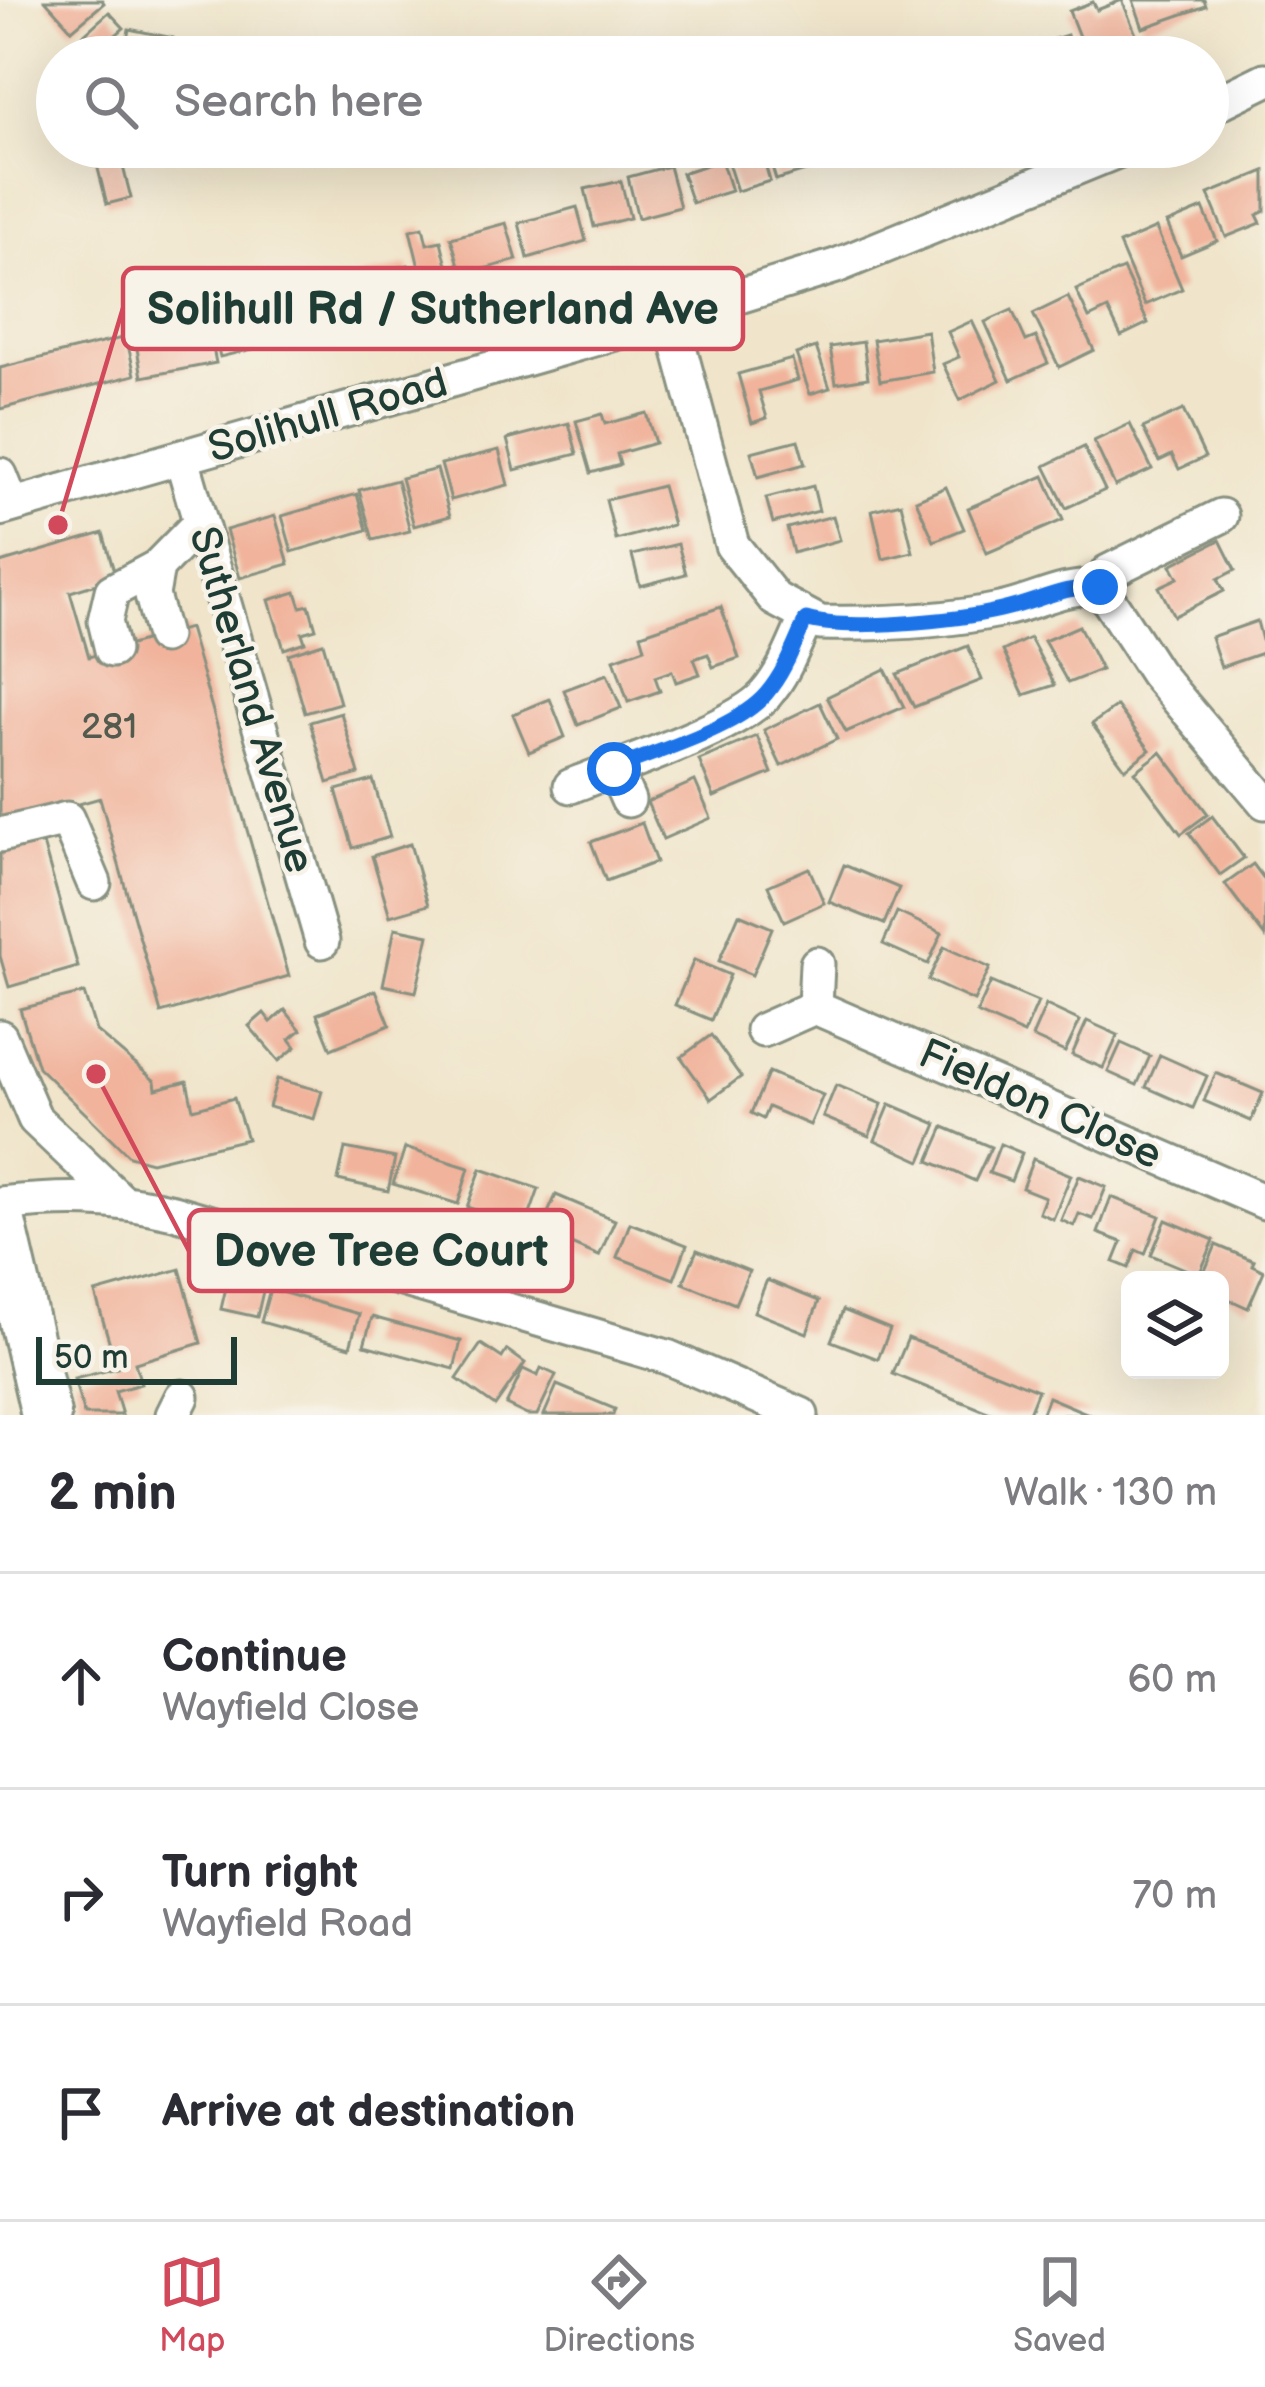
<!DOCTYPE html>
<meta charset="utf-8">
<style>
:root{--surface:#fff;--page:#f7f7f7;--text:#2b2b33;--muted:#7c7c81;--line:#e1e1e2;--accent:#d1495b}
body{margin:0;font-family:"Balsamiq Sans",sans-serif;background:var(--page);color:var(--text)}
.controls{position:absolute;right:36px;bottom:36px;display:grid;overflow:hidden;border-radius:18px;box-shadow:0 12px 48px #0002}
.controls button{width:108px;height:108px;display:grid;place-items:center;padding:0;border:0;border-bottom:3px solid var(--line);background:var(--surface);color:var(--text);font:60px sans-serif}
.scale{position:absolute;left:36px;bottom:30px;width:201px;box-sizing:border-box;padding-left:12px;border:6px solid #1f3d34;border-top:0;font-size:33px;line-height:42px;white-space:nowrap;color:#1f3d34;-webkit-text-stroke:9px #f7f3e8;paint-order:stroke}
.stop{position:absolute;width:36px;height:36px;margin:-27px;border:9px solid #1a73e8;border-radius:50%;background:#fff}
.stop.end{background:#1a73e8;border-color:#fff;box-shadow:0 3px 12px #0008}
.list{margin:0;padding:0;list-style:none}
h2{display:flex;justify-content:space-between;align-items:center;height:156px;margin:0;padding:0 48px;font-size:51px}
h2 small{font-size:39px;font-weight:400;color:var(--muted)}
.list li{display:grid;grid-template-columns:78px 1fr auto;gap:36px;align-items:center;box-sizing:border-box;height:216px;padding:0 48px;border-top:3px solid var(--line)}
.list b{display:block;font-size:45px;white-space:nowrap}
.list p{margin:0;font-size:39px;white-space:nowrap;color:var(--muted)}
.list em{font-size:39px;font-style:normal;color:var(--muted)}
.icon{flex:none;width:66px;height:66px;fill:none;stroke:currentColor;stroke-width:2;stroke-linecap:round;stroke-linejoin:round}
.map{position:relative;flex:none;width:1265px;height:1415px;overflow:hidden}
.search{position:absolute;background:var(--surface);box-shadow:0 12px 48px #0002;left:36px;right:36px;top:36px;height:132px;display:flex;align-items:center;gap:30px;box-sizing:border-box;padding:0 42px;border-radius:66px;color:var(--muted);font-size:45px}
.sheet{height:804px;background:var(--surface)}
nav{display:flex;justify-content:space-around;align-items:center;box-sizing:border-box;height:168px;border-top:3px solid var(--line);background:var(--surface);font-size:33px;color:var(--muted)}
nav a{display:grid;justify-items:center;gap:6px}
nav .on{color:var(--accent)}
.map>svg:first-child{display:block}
.building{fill:#f1b39b}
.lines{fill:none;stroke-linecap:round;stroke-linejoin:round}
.minor-casing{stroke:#889180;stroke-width:39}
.highway-casing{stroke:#889180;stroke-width:54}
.minor{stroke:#fff;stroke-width:33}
.highway{stroke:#fff;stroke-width:48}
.route{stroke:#1a73e8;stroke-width:15}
.labels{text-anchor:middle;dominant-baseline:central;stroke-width:9;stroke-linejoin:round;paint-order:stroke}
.number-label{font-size:36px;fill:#545a4e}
.street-label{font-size:42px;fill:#1f3d34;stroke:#f7f3e8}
.leader{fill:none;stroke:#d1495b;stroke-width:4.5}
.callout-dot{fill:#d1495b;stroke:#f7f3e8;stroke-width:4.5}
.callout{fill:#f7f3e8;stroke:#d1495b;stroke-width:4.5}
.callout-label{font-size:45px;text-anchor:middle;font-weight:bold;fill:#1f3d34}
</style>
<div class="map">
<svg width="1265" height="1415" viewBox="0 0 1265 1415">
<rect width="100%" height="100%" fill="#f7f3e8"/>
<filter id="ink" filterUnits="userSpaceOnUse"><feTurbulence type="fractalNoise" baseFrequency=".00833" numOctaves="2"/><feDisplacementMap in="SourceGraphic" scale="24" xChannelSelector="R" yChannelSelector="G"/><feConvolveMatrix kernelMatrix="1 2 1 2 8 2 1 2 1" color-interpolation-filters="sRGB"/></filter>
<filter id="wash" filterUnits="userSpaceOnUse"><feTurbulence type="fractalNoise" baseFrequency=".004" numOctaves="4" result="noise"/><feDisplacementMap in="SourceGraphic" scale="48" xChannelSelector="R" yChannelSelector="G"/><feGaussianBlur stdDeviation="2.7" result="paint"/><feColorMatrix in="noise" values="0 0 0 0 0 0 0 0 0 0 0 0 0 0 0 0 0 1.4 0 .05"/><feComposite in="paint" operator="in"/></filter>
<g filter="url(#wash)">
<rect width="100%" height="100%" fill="#f0e5cb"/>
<g id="blocks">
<g class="building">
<path d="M45,0h57l2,3 -32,27z"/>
<path d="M1122,0l17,42 -33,13 -2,-5 -17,7 -18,-46 24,-9 4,8z"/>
<path d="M1133,0h71l2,6 -63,22z"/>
<path d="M109,12l15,16 -30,26 -14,-16z"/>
<path d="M129,29l44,9 -4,19h-45z"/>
<path d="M1067,35l6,22h-62l-1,-4z"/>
<path d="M118,147l13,51 -24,6 -14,-55z"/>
<path d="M760,147l10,34 -33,10 -11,-34z"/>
<path d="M766,147h36l7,23 -33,10z"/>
<path d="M808,147h59v1l-53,17z"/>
<path d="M721,160l10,31 -39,12 -10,-30z"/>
<path d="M669,166l11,41 -42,11 -10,-41z"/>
<path d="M1265,171v40l-8,4 4,8 -35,14 -18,-43z"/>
<path d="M621,181l9,37 -36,9 -9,-38z"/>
<path d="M577,207l9,34 -58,17 -9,-35z"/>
<path d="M1203,208l14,33 -36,15 -14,-33z"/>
<path d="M506,223l11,37 -55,15 -11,-37z"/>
<path d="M423,227l4,17 14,-3 10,41 -27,6 -14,-58z"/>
<path d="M1156,228l26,61 -37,16 -26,-61z"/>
<path d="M408,265l8,32 -47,12 -8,-32z"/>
<path d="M1123,269l25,54 -27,13 -13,-27 -19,9 -13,-28z"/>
<path d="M1068,297l26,53 -35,17 -26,-53z"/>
<path d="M280,304l9,36 -69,17 -9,-36z"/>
<path d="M1012,310l14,31 10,-4 12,26 -37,17 -26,-58z"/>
<path d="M972,321l28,59 -40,20 -17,-36 16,-7 -11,-25z"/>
<path d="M208,323l8,40 -74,14 -7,-40z"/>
<path d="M927,331l6,41 -53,9 -7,-41z"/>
<path d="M126,337l9,38 -135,34v-41z"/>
<path d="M863,342l5,36 -32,5 -6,-36z"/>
<path d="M816,347l14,41 -20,6 -14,-40z"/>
<path d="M792,359l6,21 -39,11 8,27 -15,5 -14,-49z"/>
<path d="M1183,410l22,47 -26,12 -7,-14 -13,6 -16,-33z"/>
<path d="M646,413l9,30 -38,11 3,11 -29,8 -15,-52 26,-7 3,10z"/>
<path d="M569,423l8,31 -62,16 -8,-31z"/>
<path d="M1130,424l22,45 -37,17 -21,-45z"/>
<path d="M798,440l7,24 -47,13 -7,-25z"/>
<path d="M1084,447l21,43 -39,18 -21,-42z"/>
<path d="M499,450l9,35 -57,15 -10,-36z"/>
<path d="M437,469l13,47 -36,10 -13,-48z"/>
<path d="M1044,476l19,44 -76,33 -19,-45z"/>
<path d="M397,480l13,51 -37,9 -14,-50z"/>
<path d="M662,486l11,39 -57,15 -10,-40z"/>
<path d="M813,486l6,25 -46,12 -7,-25z"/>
<path d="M946,487l18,42 -30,12 -18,-41z"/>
<path d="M357,494l10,36 -75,22 -10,-36z"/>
<path d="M901,503l12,49 -30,7 -11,-49z"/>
<path d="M275,516l14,48 -49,14 -14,-48z"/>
<path d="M833,516l7,24 -47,13 -6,-25z"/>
<path d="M103,533l13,45 -46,14 19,65 100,-29 100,348 -128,37 -61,-215 -100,28v-263z"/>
<path d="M1220,540l15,30 -17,9 6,12 -50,25 -15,-29 19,-9 -7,-13z"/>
<path d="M678,544l8,30 -46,12 -8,-31z"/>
<path d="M296,592l5,15 8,-2 7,24 -14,4 3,9 -21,7 -15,-49z"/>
<path d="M721,607l18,51 -26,9 -5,-13 -14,5 6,15 -24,8 -4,-11 -17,6 5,14 -32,11 -14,-43 31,-11 -4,-14z"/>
<path d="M1257,621l8,31 -44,15 -10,-30z"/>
<path d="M1079,626l22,44 -33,13 -24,-42z"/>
<path d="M1030,638l25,47 -31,10 -21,-44z"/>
<path d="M323,643l17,60 -35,10 -17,-59z"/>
<path d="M968,646l14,34 -68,27 -17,-33z"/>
<path d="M885,669l19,38 -58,25 -19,-35z"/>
<path d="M607,674l14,34 -43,17 -14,-35z"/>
<path d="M550,699l15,38 -36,15 -16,-38z"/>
<path d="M820,703l17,36 -56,27 -17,-36z"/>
<path d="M1117,706l33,44 -25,19 -33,-45z"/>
<path d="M341,713l18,61 -31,9 -18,-61z"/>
<path d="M757,736l15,37 -58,24 -15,-37z"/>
<path d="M1161,752l47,62 -27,20 -46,-62z"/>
<path d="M373,780l17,57 -37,11 -17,-58z"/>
<path d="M695,781l16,37 -48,21 -16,-37z"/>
<path d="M1212,816l32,42 -24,17 -31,-42z"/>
<path d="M642,823l14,39 -50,19 -15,-39z"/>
<path d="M40,833l38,134 -69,20 -9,-31v-112z"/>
<path d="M410,844l18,61 -38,11 -18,-60z"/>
<path d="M1253,864l12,16v57l-40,-53z"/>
<path d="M844,865l55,23 -15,36 -55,-22z"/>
<path d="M809,868l15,35 -40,18 -16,-35z"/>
<path d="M897,912l45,21 -14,31 -45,-20z"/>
<path d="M739,914l33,14 -20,47 -33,-14z"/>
<path d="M395,928l34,7 -13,57 -33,-7z"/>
<path d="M944,947l46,21 -16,33 -46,-21z"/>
<path d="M694,960l36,15 -19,45 -36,-15z"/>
<path d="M991,982l47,20 -14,32 -47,-21z"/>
<path d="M376,990l14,35 -59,24 -14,-35z"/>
<path d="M84,993l12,38 59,50 1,8 31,-8 6,28 41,-11 13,41 -96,23 -22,-6 -91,-89 -18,-58z"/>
<path d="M1046,1005l34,16 -15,31 -33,-15z"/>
<path d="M285,1010l16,20 -11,9 6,8 -17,14 -30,-35 15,-13 7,9z"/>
<path d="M1087,1021l31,14 -15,33 -31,-13z"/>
<path d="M711,1035l30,42 -30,22 -30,-42z"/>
<path d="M1121,1043l29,13 -13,29 -29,-13z"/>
<path d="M1160,1055l47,21 -14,32 -47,-21z"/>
<path d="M769,1072l54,23 -13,30 -42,-18 -5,12 -12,-6z"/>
<path d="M1216,1073l47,20 -12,28 -47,-20z"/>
<path d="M277,1079l45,12 -8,28 -45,-12z"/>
<path d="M836,1085l46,19 -13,32 -46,-19z"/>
<path d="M890,1104l47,20 -16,37 -46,-21z"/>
<path d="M944,1127l47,20 -16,34 -46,-20z"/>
<path d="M1000,1144l22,9 -11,28 -22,-8z"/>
<path d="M345,1148l50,10 -7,33 -50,-11z"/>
<path d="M405,1148l64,20 -11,36 -65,-20z"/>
<path d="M1033,1159l38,16 -18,44 -14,-6 6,-16 -23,-9z"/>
<path d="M481,1169l58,20 -14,39 -58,-21z"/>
<path d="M1079,1176l27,11 -13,32 -14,-5 -5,12 -13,-6z"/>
<path d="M556,1195l59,25 -16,36 -59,-25z"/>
<path d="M1111,1197l49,19 -15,38 -9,-4 -7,18 -15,-6 8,-20 -24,-9z"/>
<path d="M1166,1220l48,20 -15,35 -48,-20z"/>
<path d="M630,1223l57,22 -13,34 -57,-22z"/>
<path d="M1216,1245l38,16 -2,4 12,6 -16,37 -28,-13v-15h-19z"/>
<path d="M697,1250l52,21 -14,33 -52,-21z"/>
<path d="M180,1269l21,74 -66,20 6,21 -26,7 7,24h-38l-10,-36 43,-11 -22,-75z"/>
<path d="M228,1279l36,8 -7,30 -36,-8z"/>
<path d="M767,1280l52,21 -12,32 -53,-21z"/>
<path d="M270,1289l89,25 -9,33 -89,-25z"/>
<path d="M843,1310l47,19 -12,30 -47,-18z"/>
<path d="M372,1317l89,24 -7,28 -90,-24z"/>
<path d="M908,1338l130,52 -10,25h-33l-102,-41z"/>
<path d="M481,1344l21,14 5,-8 18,13 -30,43 -38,-27z"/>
<path d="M541,1368l15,7 -19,40h-10l-21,-10 17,-36 15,7z"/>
<path d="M557,1385l58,24 -2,6h-69z"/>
<path d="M1048,1397l43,18h-50z"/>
</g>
</g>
</g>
<g filter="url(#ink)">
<use href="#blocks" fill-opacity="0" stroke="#889180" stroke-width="3"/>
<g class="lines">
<g class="minor-casing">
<g id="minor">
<path d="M1208,108l57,-28"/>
<path d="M671,317l61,228 43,54 45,24c58,1 122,-1 180,-13 38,-8 59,-24 100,-23l8,-15 113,-56"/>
<path d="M182,459l140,482"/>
<path d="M0,475l12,30"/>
<path d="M0,509l671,-192 165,-51 291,-119"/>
<path d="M157,567l-5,28 11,41"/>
<path d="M1100,587l56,86 109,129"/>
<path d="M112,650l-7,-29 7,-30 45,-24 42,-43"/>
<path d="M614,768l14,32"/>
<path d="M571,786c46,-19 167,-59 195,-92 19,-22 28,-49 40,-75"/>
<path d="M0,835l67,-16 27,64"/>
<path d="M815,1007l450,195"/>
<path d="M763,1030l52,-23 2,-43"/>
<path d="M0,1037l35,82 84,80"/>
<path d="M0,1204c65,-7 111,-7 174,8l493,145 134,58"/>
<path d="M173,1415l9,-18"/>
</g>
</g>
<g class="highway-casing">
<path id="highway" d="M0,1218l46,197"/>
</g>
<use href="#minor" class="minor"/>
<use href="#highway" class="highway"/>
</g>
</g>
<g class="lines" filter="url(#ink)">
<path class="route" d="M614,769c43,-19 122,-40 152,-75 19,-22 28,-49 40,-75 40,13 152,1 195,-9 37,-8 60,-24 99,-23"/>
</g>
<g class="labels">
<g class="number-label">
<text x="109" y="727">281</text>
</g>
<g class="street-label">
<text transform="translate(328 416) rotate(-16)">Solihull Road</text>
<text transform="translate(251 700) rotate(74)">Sutherland Avenue</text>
<text transform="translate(1040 1105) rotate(24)">Fieldon Close</text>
</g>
</g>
<path class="leader" d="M58 525L123 308M96 1074L189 1251"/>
<g class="callout-dot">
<circle cx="58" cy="525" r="12"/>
<circle cx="96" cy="1074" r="12"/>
</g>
<g class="callout">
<rect x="123" y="268" width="620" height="81" rx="12"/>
<rect x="189" y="1210" width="383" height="81" rx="12"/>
</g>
<g class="callout-label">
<text x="433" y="324">Solihull Rd / Sutherland Ave</text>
<text x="381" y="1266">Dove Tree Court</text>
</g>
</svg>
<div class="controls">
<button><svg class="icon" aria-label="layers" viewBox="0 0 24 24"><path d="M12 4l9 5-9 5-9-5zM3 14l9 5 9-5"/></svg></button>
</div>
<div class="scale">50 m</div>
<div class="stop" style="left:614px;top:769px"></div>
<div class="stop end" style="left:1100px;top:587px"></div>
<div class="search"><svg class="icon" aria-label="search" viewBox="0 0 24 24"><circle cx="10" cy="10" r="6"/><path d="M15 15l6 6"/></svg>Search here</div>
</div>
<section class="sheet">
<h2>2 min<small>Walk · 130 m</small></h2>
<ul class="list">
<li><svg class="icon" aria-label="ahead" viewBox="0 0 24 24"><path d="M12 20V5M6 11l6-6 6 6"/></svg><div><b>Continue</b><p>Wayfield Close</p></div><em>60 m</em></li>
<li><svg class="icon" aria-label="right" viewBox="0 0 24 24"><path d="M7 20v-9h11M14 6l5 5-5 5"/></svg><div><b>Turn right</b><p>Wayfield Road</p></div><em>70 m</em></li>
<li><svg class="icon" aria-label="arrive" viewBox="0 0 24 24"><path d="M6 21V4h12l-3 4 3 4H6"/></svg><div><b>Arrive at destination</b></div></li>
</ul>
</section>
<nav>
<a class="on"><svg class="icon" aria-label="map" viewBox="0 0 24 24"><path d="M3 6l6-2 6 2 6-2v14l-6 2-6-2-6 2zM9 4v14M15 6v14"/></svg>Map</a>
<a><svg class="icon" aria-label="directions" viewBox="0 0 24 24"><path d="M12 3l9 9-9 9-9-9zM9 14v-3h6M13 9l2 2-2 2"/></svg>Directions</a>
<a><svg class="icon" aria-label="saved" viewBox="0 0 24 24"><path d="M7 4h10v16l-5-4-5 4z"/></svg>Saved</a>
</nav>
